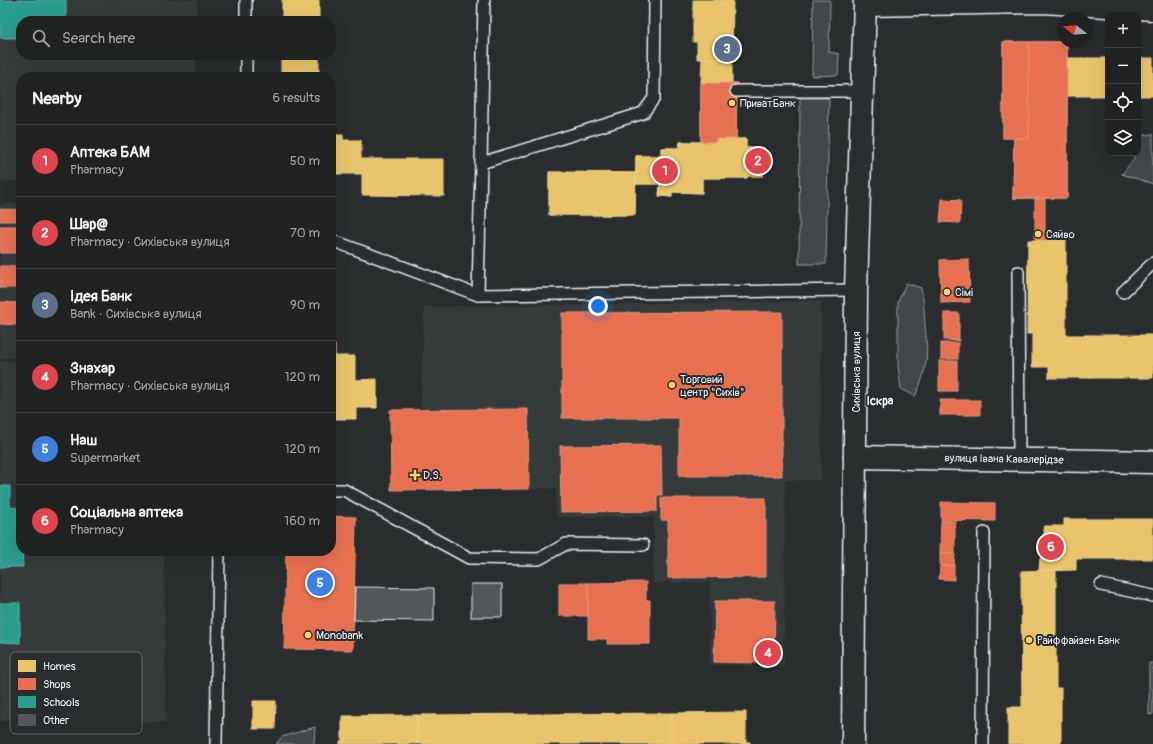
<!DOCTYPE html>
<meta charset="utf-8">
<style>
:root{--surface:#202222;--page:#2d2f2f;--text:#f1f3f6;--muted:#a2a4a5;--line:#3d3f40;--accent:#8c9099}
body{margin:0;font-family:Pangolin,sans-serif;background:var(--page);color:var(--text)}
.controls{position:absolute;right:12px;top:12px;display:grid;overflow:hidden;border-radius:8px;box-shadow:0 4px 16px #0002}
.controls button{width:36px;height:36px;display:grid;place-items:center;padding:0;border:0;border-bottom:1px solid var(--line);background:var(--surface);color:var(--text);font:20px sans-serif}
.compass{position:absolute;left:1057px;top:12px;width:36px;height:36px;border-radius:50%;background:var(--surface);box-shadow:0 4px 16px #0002;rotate:287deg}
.you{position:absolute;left:598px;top:306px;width:14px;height:14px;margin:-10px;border:3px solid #fff;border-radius:50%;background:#1a73e8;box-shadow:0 0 0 6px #1a73e833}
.badge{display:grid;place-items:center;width:26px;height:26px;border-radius:50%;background:var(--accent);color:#fff;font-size:13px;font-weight:700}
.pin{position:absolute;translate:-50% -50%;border:2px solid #fff;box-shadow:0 1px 4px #0006}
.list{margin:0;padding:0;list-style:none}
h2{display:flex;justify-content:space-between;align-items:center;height:52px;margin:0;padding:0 16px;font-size:17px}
h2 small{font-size:13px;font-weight:400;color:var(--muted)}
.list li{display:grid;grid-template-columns:26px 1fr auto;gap:12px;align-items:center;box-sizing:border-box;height:72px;padding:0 16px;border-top:1px solid var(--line)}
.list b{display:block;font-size:15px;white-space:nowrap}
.list p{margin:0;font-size:13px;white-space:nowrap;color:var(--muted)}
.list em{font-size:13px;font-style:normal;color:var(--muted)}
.icon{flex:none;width:22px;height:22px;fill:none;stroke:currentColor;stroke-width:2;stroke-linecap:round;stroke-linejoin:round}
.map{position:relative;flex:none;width:1153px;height:744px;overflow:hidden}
.search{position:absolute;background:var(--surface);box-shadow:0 4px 16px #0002;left:16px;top:16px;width:320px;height:44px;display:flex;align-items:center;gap:10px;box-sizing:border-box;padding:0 14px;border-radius:16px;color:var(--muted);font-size:15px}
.panel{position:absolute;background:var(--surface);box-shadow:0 4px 16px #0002;left:16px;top:72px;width:320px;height:484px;border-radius:16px}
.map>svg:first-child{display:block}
.built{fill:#363a3b}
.green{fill:#424648;stroke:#959ca0}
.homes{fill:#e9c46a;stroke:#e9d295}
.shops{fill:#e76f51;stroke:#e79683}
.schools{fill:#2a9d8f;stroke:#63b6ae}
.building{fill:#535759;stroke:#e8f1f8}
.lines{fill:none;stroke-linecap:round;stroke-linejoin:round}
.service-casing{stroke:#e8f1f8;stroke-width:14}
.minor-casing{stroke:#e8f1f8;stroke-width:25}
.tertiary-casing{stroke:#e8f1f8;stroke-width:25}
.secondary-casing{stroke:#e8f1f8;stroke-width:25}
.service{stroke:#2a2d2e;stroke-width:11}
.minor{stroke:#2a2d2e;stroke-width:22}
.tertiary{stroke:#2a2d2e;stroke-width:22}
.secondary{stroke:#2a2d2e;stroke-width:22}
.poi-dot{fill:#ffd166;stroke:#2a2d2e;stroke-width:1.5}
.labels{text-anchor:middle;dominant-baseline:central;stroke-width:4;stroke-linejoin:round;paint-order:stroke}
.poi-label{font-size:11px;fill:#e8f1f8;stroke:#2a2d2e;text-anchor:start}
.street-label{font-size:11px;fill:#e8f1f8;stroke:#2a2d2e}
.neighbourhood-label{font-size:12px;font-weight:bold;fill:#e8f1f8;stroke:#2a2d2e}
.key{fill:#2a2d2e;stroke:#63686b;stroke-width:1}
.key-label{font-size:11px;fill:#e8f1f8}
</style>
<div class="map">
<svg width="1153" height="744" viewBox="0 0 1153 744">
<rect width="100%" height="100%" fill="#2a2d2e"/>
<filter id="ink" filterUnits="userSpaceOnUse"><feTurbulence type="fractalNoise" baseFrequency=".025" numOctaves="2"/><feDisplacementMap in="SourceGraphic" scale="8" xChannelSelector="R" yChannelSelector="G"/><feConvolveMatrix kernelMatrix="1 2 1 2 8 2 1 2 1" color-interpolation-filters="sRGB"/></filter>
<g filter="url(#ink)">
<g class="built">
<path d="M0,0h197v21h-176v34h175v22h-175v104h-21z"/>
<rect x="0" y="204" width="21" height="154"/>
<path d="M821,301v179h-36l-1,186 -74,-1v-82h-57l1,-66h-98v-29l-27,1 -1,-80 -107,1 3,-103z"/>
<path d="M0,361h21v190h143l2,171 -166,-1z"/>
</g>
<g class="green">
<path d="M813,0h17l-1,52 10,2 -1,21 -26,1z"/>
<path d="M800,98h29l-3,166h-27z"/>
<path d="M1153,134v50l-31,-10 12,-15v-6h4v-17z"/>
<path d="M906,283l15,5c3,14 3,24 4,37 3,28 3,45 -10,71l-14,-7 -3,-22v-65z"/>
<path d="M1149,663h4v51l-4,1z"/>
<path d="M315,727l-1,17h-38l6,-7z"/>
</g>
<g class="homes">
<rect x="282" y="0" width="37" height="21"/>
<path d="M693,0h40l-1,59h-35v-17h-4z"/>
<path d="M1029,42h38v156h-54l1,-60h15z"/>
<path d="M286,55h33v22h-38v-21z"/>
<rect x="1067" y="58" width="41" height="38"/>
<rect x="1138" y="58" width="15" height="38"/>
<path d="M702,59h30v24h-31z"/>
<path d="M701,83h36l-1,56h10v9h18l-1,28h-16v2h-45v15l-30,-1v5l-13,-1 1,-12h-25v31h-86v-43l87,1v-17h25v-8h18l1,-6h21z"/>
<path d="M331,135h12v5h18v19h83v37l-82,-1v-21h-31z"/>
<path d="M716,139h30v9h18l-1,28h-16v2h-45v15l-30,-1v5l-13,-1 1,-12h-25l1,-28h25v-8h18l1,-6h36z"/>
<path d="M549,172l87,1 -1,42h-86z"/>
<path d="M1028,240h38v95h87v43h-104v-11h-17v-33h-5z"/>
<path d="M331,345h4v11h20v24l22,-1v29h-21v11h-24z"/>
<path d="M1064,519h89v40h-77v11l-37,1 1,-13 4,-1v-31h20z"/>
<path d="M1056,570v118h5v55l-53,1v-37h14l-1,-136z"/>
<path d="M253,701h23l-1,28h-22z"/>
<path d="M746,712v30h4v2h-79v-31z"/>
<path d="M671,713v31h-254v-29z"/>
<path d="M417,715v29h-77v-3h2v-25z"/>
</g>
<g class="shops">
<path d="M1003,42h64v156h-54l1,-60h-11z"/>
<rect x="1003" y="42" width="26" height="96"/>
<path d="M701,83h36l-1,56h-20v3h-15z"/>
<rect x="1035" y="198" width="10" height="42"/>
<path d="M942,199l19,1 -1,23 -20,-1z"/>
<path d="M0,209l21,1v11h-21z"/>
<rect x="0" y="226" width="21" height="27"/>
<path d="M969,259l1,43 -29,1 -1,-43z"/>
<rect x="0" y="266" width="21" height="22"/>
<path d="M0,302l21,1v22l-21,-1z"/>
<path d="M782,312v164h-103v-58h-117v-105z"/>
<path d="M944,313h15v28l-15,-1z"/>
<rect x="941" y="343" width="17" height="16"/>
<rect x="939" y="361" width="18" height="30"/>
<rect x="940" y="400" width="40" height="15"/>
<path d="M528,409l1,80 -138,1 -1,-80z"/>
<path d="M661,445l1,50h-5v16l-96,1 -1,-66z"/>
<path d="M661,498h105v79l-98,1v-58h-7z"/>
<path d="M941,502l54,1v18l-54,-1z"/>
<path d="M331,516l25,1 -3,133 -69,-1 2,-98h45z"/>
<path d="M941,521l14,1v31h-15z"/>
<path d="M940,553h15l-1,13h-14z"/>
<path d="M940,566h14v14l-15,-1z"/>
<path d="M646,582v18h4v44h-43v-5h-19v-56z"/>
<rect x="559" y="583" width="29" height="33"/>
<path d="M715,601h60l-1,62 -60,-1z"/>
</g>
<g class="schools">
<path d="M0,0h66v21h-45v17h-21z"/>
<path d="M0,486h10v21l8,1v18h3l2,41h-23z"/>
<path d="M0,603h20v40l-20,-1z"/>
</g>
<g class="building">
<rect x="471" y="584" width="31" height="33"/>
<path d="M355,587l79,1v33l-80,-1z"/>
</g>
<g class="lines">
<g class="service-casing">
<g id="service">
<path d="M246,21v-21"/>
<path d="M246,77v-22"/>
<path d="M736,91h126"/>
<path d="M481,163l3,-163"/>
<path d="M331,240l147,55 378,-5"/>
<path d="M1018,272l1,188"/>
<path d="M1123,292l30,-29"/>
<path d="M478,295l3,-132 162,-50 11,-15 1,-98"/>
<path d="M331,490h13l125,68 70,1 27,-15 77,1"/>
<path d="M1101,585l52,11"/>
<path d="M216,744l3,-193"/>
<path d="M983,744l1,-211"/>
</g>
</g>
<g class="minor-casing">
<path id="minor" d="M865,5l179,-3 109,7"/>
</g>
<g class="tertiary-casing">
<path id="tertiary" d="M855,457l298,5"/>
</g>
<g class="secondary-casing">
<path id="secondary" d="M853,744l3,-454 9,-290"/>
</g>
<use href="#service" class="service"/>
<use href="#minor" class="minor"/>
<use href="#tertiary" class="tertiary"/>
<use href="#secondary" class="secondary"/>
</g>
</g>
<g class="poi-dot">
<circle cx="732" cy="103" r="4"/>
<circle cx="1038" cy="234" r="4"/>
<circle cx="947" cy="292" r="4"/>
<circle cx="672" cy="385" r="4"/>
<path d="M413 469h4v4h4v4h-4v4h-4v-4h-4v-4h4z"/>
<circle cx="308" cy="635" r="4"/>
<circle cx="1029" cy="640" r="4"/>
</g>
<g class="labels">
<g class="poi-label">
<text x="740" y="103">ПриватБанк</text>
<text x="1046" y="234">Сяйво</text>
<text x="955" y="292">Сімі</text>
<text x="680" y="379">Tорговий<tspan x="680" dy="13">центр "Сихів"</tspan></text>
<text x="423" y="475">D.S.</text>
<text x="316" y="635">Monobank</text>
<text x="1037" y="640">Райффайзен Банк</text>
</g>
<g class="street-label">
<text transform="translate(856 372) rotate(-90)">Сихівська вулиця</text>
<text transform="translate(1004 459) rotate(1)">вулиця Івана Кавалерідзе</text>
</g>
<g class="neighbourhood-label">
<text x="880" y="401">Іскра</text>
</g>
</g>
<rect x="10" y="652" width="132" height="82" rx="6" class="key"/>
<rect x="18" y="660" width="18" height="12" fill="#e9c46a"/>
<rect x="18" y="678" width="18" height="12" fill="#e76f51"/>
<rect x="18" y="696" width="18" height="12" fill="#2a9d8f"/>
<rect x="18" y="714" width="18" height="12" fill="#535759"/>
<g class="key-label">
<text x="43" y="670">Homes</text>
<text x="43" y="688">Shops</text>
<text x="43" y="706">Schools</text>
<text x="43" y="724">Other</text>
</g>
</svg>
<div class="controls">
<button>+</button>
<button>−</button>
<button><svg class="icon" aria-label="locate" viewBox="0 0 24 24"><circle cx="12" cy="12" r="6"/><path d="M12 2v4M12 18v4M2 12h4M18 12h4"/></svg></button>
<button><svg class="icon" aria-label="layers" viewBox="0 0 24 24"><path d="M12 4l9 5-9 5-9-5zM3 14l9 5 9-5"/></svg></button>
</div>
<svg class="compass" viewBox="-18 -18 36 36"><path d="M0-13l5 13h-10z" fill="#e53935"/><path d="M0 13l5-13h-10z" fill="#a2a4a5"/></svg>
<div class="you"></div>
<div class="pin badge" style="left:665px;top:171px;background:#e0444e">1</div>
<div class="pin badge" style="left:758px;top:161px;background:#e0444e">2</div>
<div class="pin badge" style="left:727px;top:49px;background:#5c6f8a">3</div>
<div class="pin badge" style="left:768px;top:653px;background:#e0444e">4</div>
<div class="pin badge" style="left:320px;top:583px;background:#3f7fe0">5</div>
<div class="pin badge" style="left:1051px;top:547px;background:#e0444e">6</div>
<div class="search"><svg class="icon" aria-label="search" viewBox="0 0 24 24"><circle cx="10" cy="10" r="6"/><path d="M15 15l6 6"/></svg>Search here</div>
<section class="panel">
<h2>Nearby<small>6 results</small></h2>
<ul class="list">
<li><span class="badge" style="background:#e0444e">1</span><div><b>Аптека БАМ</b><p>Pharmacy</p></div><em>50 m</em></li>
<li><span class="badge" style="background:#e0444e">2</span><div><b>Шар@</b><p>Pharmacy · Сихівська вулиця</p></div><em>70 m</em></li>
<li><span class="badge" style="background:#5c6f8a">3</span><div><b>Ідея Банк</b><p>Bank · Сихівська вулиця</p></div><em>90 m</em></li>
<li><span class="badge" style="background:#e0444e">4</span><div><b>Знахар</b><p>Pharmacy · Сихівська вулиця</p></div><em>120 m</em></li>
<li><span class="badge" style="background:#3f7fe0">5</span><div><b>Наш</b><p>Supermarket</p></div><em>120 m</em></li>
<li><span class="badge" style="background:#e0444e">6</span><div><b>Соціальна аптека</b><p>Pharmacy</p></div><em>160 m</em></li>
</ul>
</section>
</div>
